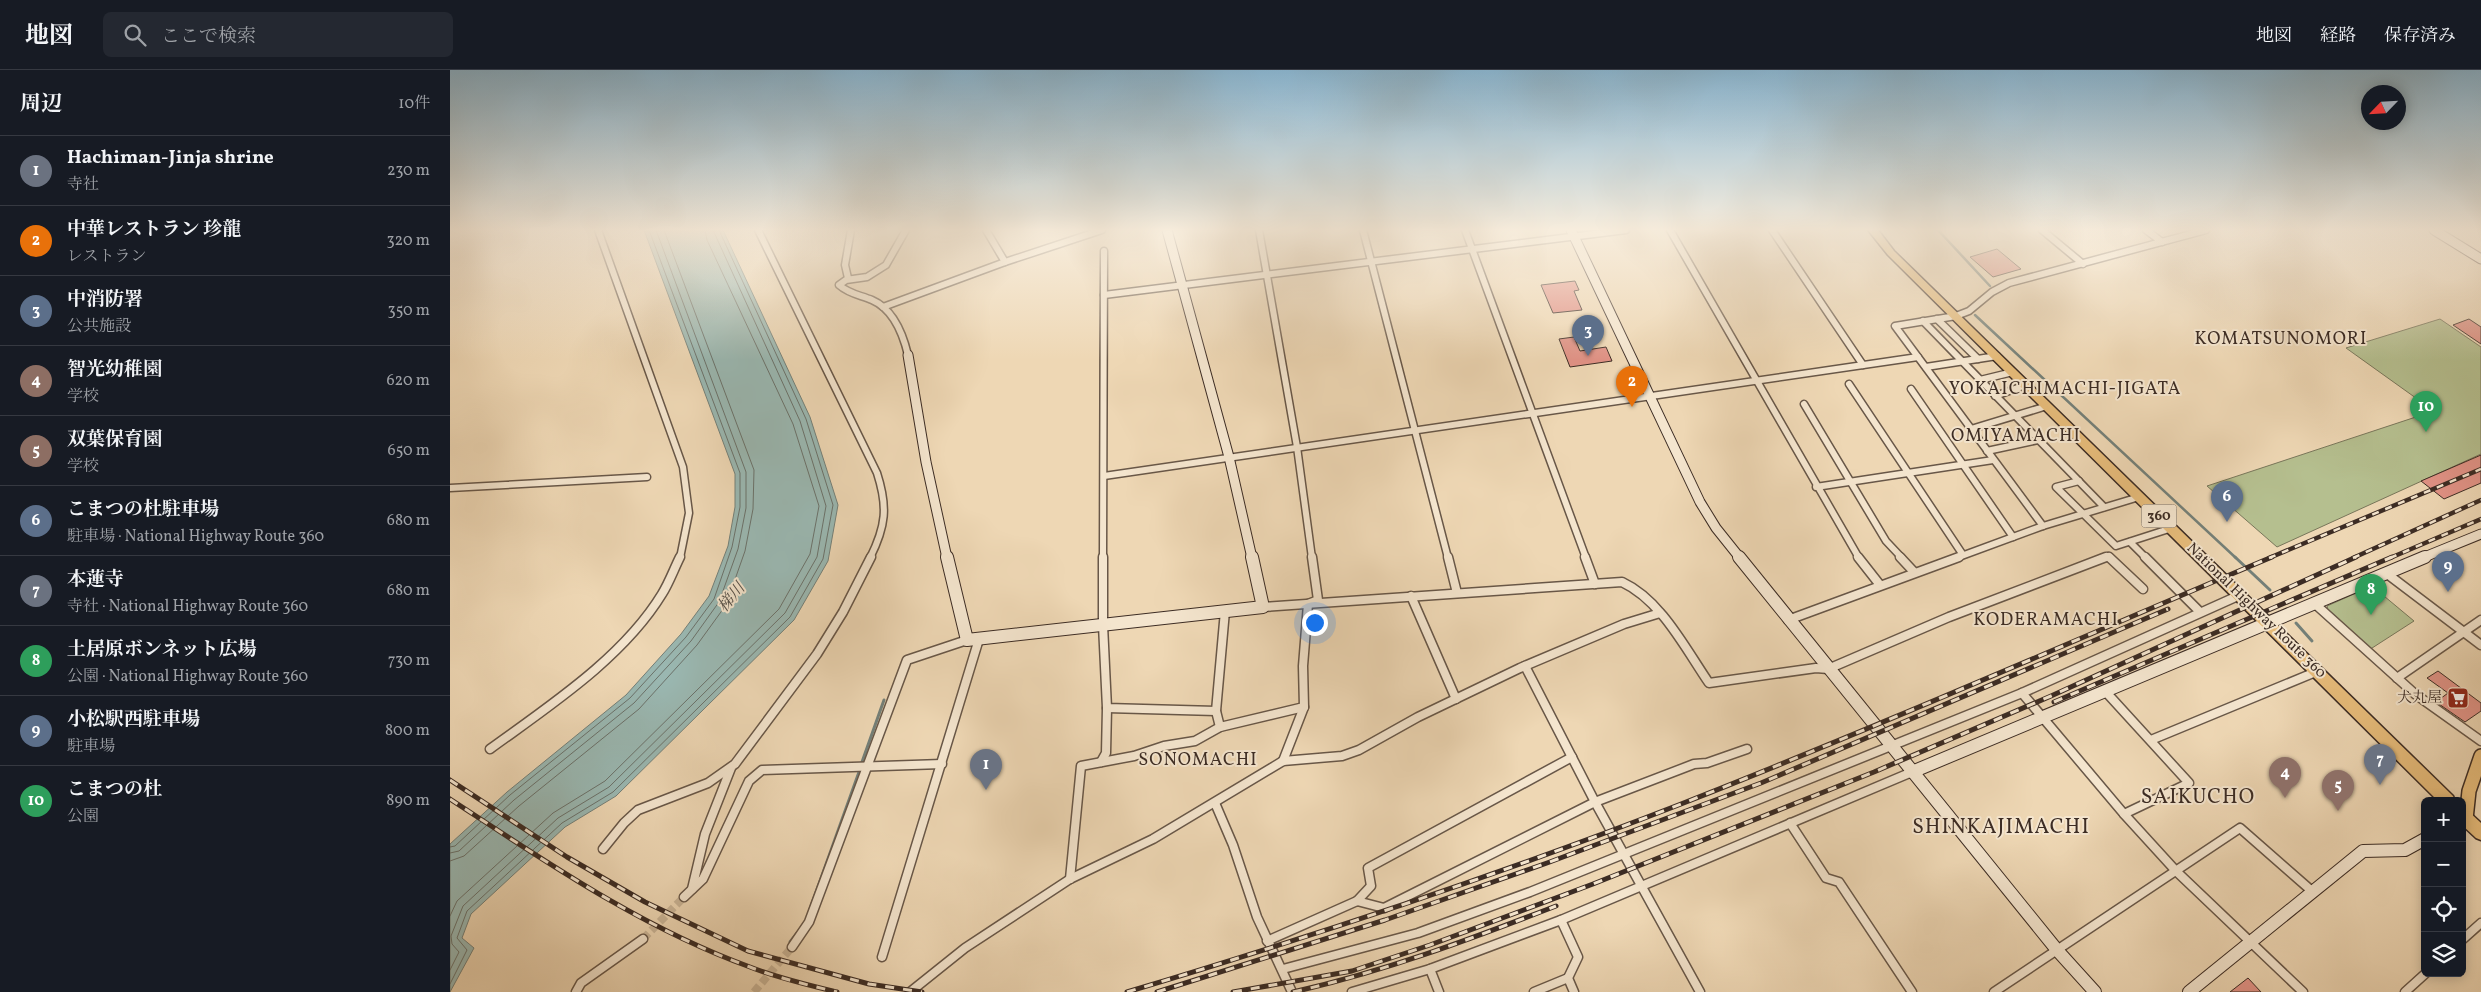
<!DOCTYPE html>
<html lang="ja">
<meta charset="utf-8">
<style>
:root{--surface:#171b24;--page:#242831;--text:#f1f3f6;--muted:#9ea1a6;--line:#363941;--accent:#c59692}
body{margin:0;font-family:Vollkorn,"Noto Serif JP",serif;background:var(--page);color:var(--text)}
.controls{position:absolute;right:15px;bottom:15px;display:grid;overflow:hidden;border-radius:8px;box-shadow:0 2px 12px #0003}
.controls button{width:45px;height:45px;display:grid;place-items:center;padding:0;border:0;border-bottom:1px solid var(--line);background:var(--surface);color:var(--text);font:25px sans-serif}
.compass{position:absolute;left:1911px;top:15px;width:45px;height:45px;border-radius:50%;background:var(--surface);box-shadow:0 2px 12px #0003;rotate:245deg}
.you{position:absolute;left:864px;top:552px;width:18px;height:18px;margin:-12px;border:4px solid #fff;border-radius:50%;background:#1a73e8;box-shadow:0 0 0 8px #1a73e833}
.badge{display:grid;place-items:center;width:32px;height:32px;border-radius:50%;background:var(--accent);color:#fff;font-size:16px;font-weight:700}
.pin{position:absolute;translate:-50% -41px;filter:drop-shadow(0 1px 2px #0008)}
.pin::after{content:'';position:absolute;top:26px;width:18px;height:15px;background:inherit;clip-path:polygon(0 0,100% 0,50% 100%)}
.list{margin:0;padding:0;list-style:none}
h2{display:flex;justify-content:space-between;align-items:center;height:65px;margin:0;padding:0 20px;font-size:21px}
h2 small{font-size:16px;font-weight:400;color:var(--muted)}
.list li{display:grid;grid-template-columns:32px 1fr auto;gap:15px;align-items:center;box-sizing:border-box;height:70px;padding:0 20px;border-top:1px solid var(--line)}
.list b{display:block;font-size:19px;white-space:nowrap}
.list p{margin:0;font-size:16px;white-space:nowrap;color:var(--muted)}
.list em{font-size:16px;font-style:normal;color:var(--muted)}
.icon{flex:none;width:28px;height:28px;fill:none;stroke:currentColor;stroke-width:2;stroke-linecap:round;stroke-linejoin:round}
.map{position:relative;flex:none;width:2031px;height:922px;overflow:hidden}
header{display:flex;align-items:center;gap:30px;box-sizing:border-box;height:70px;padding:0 25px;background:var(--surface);border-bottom:1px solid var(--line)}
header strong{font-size:24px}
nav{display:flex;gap:28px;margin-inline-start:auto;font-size:18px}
.search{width:350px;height:45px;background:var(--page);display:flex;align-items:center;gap:12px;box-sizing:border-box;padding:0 18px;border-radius:8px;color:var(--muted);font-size:19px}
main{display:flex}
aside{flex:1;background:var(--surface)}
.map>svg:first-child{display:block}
.green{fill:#b5bf8f;stroke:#78765a}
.water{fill:#9ab8b2;stroke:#748079}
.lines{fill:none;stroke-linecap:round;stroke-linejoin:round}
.shore{stroke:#6b726b;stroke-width:1}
.stream-far1{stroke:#748079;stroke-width:2.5}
.stream{stroke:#748079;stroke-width:3}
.building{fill:#e29387;stroke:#3c2c24}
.street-tunnel{stroke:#cab597;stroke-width:8;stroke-dasharray:8 4;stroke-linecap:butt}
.street-far1-casing{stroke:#685748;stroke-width:9}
.street-casing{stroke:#685748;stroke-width:11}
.secondary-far1-casing{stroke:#3c2c24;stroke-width:11}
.secondary-casing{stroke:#3c2c24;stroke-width:14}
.primary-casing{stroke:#3c2c24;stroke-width:16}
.highway-casing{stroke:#3c2c24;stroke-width:3}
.street-far1{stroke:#f4e5ce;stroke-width:6}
.street{stroke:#f4e5ce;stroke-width:8}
.secondary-far1{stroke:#f4e5ce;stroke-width:9}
.secondary{stroke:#f4e5ce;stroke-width:12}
.primary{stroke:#e7bc7a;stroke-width:13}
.highway{fill:#e7bc7a;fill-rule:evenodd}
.rail-far1-casing{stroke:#3c2c24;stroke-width:4.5}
.rail-casing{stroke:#3c2c24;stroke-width:5}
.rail-far1{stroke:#f4e5ce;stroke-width:2.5;stroke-dasharray:7;stroke-linecap:butt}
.rail{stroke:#f4e5ce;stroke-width:3;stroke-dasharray:9;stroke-linecap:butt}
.labels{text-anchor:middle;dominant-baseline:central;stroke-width:4;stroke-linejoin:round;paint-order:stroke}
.shield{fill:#f4e5ce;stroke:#736457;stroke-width:1}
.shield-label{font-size:14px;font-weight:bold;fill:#3c2c24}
.street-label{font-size:15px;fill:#3c2c24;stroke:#f4e5ce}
.poi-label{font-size:15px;fill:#3c2c24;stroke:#f4e5ce;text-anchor:end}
.water-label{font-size:16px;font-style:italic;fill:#544f48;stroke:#f4e5ce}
.quarter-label{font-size:18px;letter-spacing:1px;fill:#3c2c24;stroke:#f4e5ce}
.near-quarter-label{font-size:21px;letter-spacing:1px;fill:#3c2c24;stroke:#f4e5ce}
</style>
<header>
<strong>地図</strong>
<div class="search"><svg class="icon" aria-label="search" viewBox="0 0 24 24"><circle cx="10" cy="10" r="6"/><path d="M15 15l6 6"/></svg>ここで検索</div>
<nav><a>地図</a><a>経路</a><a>保存済み</a></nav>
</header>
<main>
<aside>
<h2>周辺<small>10件</small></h2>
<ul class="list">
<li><span class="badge" style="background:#6b7280">1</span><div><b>Hachiman-Jinja shrine</b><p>寺社</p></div><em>230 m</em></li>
<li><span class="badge" style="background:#e8710a">2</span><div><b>中華レストラン 珍龍</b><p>レストラン</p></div><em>320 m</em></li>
<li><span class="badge" style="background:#5c6f8a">3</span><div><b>中消防署</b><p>公共施設</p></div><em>350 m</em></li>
<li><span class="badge" style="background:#8d6e63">4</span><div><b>智光幼稚園</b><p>学校</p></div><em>620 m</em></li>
<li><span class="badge" style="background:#8d6e63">5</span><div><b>双葉保育園</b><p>学校</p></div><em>650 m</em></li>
<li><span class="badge" style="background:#5c6f8a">6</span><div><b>こまつの杜駐車場</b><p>駐車場 · National Highway Route 360</p></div><em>680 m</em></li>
<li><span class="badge" style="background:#6b7280">7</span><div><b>本蓮寺</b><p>寺社 · National Highway Route 360</p></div><em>680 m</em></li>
<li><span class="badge" style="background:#2e9e5b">8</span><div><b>土居原ボンネット広場</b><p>公園 · National Highway Route 360</p></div><em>730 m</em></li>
<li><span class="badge" style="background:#5c6f8a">9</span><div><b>小松駅西駐車場</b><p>駐車場</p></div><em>800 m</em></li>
<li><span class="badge" style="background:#2e9e5b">10</span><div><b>こまつの杜</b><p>公園</p></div><em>890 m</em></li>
</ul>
</aside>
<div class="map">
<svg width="2031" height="922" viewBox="0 0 2031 922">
<rect width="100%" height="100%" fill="#eed7b4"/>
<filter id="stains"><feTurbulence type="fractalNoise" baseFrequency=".004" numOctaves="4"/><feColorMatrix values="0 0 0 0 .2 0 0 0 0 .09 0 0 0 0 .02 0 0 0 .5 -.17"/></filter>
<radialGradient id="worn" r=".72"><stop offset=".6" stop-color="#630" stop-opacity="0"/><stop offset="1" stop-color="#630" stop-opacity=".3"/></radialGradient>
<g class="green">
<path d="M1990,249l41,28v107l-204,93 -70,-61 227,-75 -88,-63z"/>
<path d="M1922,516l42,35 -45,29 -41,-40 -1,-4z"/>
</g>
<path class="water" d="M194,160h79l87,187 28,88 -10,56 -34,59 -178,176 -51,31 -94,87 -9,24 12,10 -24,44v-148l57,-52 119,-97 55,-61 28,-38 19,-50 7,-39v-33z"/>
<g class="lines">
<g class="shore">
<path d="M0,777l5,-1 55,-51 120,-97 56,-61 28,-38 18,-52 8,-40v-34l-91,-243"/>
<path d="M0,783l9,-2 55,-51 120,-97 57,-62 28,-39 19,-53 8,-41v-36l-90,-242"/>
<path d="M0,791l14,-5 55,-50 120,-97 58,-64 29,-40 19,-54 8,-42 1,-39 -90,-240"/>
<path d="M0,846l7,-15 96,-88 52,-32 174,-172 31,-55 9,-48 -26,-82 -86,-184 -2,-10"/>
<path d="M0,900l9,-18 -7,-8 -1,-8 12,-30 95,-88 51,-31 176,-174 32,-56 9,-51 -26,-85 -87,-191"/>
<path d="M0,914l17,-34 -10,-12 10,-27 95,-88 51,-31 177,-175 33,-58 10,-54 -27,-86 -87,-189"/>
</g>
<g class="stream-far1">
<path d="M1488,160l52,56"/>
<path d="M1525,245l261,243"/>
</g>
<g class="stream">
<path d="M1785,487l35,33"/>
<path d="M1846,553l16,18"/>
<path d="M412,692l22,-62"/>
<path d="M360,839l49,-137"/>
<path d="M340,872l7,-9"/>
</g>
</g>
<g class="building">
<path d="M1547,179l24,20 -28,8 -23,-20z"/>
<path d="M1125,211l4,9 -5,1 8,19 -29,3 -12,-28z"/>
<path d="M2019,249l12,8v17l-28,-19z"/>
<path d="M1124,267l6,14 26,-4 6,14 -42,6 -11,-28z"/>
<path d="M2031,385v28l-37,16 -23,-18z"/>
<path d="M1988,601l43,32v8l-16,11 -29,-20 12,-9 -21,-15z"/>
<path d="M1798,908l13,14h-31z"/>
</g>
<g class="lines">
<g class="street-tunnel">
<path d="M193,869l41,-42"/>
<path d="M304,922l38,-45"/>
</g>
<g class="street-far1-casing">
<g id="street-far1">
<path d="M148,160l85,237 6,46 -9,45"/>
<path d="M308,160l119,243c11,34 9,53 -7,85"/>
<path d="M456,160l-20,35 -19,12 -21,3 -7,5c10,9 21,10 33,15 21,9 31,34 36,55"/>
<path d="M536,160l19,32"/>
<path d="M809,160l38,217 15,111"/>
<path d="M913,160l85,328"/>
<path d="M1015,160l121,328"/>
<path d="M1220,160l189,328"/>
<path d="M1322,160l91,135"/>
<path d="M1592,160l41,34"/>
<path d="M1696,160l16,12"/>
<path d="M398,208l-3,-13 6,-35"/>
<path d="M654,225l522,-65"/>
<path d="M433,237l122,-45 97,-32"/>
<path d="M1487,249l41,40"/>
<path d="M1473,251l181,186"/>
<path d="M1476,297l71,-11"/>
<path d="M1530,310l33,-8"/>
<path d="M1399,314l114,171"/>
<path d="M1461,319l102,148"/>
<path d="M1545,326l31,-11"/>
<path d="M1354,334l82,137 16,17"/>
<path d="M1521,359l76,-23"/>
<path d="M1537,381l51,-11"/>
<path d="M654,406l814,-119"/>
<path d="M1629,411l-23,6 60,59 56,-18"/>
<path d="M1366,417l177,-27"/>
<path d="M0,418l197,-11"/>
<path d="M1593,456l-148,-200 61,-10 13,-5 23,-19 17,-9 197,-53"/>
<path d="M1680,472l16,16"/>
<path d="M653,488l1,-307"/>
<path d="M1506,488l87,-32 96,-29"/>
<path d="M1652,488l6,-2 2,2"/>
</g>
</g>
<g class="street-casing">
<g id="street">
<path d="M653,487v68l4,83 109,3"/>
<path d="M998,487l9,36"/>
<path d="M1135,487l10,27"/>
<path d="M1408,487l22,28"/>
<path d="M1450,487l14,15"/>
<path d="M1659,487l34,32"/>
<path d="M1695,487l55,55"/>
<path d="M1936,503l95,72"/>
<path d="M961,526l45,103"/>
<path d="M1864,533l101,91 66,47"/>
<path d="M813,537l359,-25c39,18 63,66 87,101l107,-15 12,1 121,-52 157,-60"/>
<path d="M1338,550l171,-63"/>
<path d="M1075,596l70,136 105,190"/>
<path d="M1947,608l84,-58"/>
<path d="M1655,621l84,92 -65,31 52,57 127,121"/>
<path d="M1572,623l102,121"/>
<path d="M770,657l-4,-16 9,-100"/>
<path d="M1701,670l167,-69"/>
<path d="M40,679c59,-43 133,-91 172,-155 7,-11 12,-25 18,-37"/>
<path d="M833,691l21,-54 -1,-41 5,-62 10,-4 -6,-43"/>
<path d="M651,692l5,-9 1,-45"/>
<path d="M765,733l18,42 24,72 35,75"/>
<path d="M1340,753l36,55 13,4 73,110"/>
<path d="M153,779l21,-26 14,-13 70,-27 27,-19 82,-110 26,-42 28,-55"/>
<path d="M620,809l11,-113 53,-10 30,-10 31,-5 25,-14 84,-20"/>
<path d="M242,819l13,-55 26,-66"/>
<path d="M234,827l19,-18 46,-98 13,-11 180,-6"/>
<path d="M907,831l14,-15 -3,-18 204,-111"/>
<path d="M1111,850l351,-148"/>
<path d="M2012,870l19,-17"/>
<path d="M817,871l90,-40 27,7 211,-106 99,-38 13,-1 40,-14"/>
<path d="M342,877l17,-25 98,-262 60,-20"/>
<path d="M432,887l97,-318"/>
<path d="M833,899l135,-36 112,-41 492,-199 218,-98"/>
<path d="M980,899l9,23"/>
<path d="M126,922l5,-9 62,-44"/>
<path d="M460,922l55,-44 105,-69 83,-40 130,-78 59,-5 17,-6 59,-33 102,-49 104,-44 36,-11"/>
<path d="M902,922l78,-23 131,-49 17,37 -10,21 6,14"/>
<path d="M1084,922l34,-14"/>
<path d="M1544,922l246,-164 73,64"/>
<path d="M1955,922l21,-19"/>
</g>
</g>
<g class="secondary-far1-casing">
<g id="secondary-far1">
<path d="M717,160l62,227 23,101"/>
<path d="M1121,160l129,272 16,26 24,30"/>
<path d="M1984,160l47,29"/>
<path d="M458,285l18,107 21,96"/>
<path d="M1972,488l59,-24"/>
</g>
</g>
<g class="secondary-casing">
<g id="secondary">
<path d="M497,487l20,83 296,-33 -11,-50"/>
<path d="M1289,487l318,393 38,42"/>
<path d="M1462,702l513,-215"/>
<path d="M1739,922l174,-141 42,-1 20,-11"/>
</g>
</g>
<g class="primary-casing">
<path id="primary" d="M2016,749l3,-28 12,-35"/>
</g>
<g class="highway-casing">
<g id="highway">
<path d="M1418,160h10l16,21 559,545 2,5h-17l-550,-546z"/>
<path d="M2012,738l5,2 14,13v17l-5,-2 -14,-13z"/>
</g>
</g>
<use href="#street-far1" class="street-far1"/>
<use href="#street" class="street"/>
<use href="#secondary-far1" class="secondary-far1"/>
<use href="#secondary" class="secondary"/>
<use href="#primary" class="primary"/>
<use href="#highway" class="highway"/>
<g class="rail-far1-casing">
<g id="rail-far1">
<path d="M1819,488l212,-89"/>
<path d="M1903,488l128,-58"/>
<path d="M1940,488l91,-39"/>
</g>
</g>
<g class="rail-casing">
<g id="rail">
<path d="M1604,632l338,-145"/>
<path d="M0,710l117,77 78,45 103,49 121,33 53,8"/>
<path d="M0,729c95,62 192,129 300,168 28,11 58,18 87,25"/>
<path d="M677,922c187,-56 372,-117 554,-188 199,-78 394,-164 591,-247"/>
<path d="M707,922l228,-72 162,-57 214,-80 407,-174"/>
<path d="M783,922l119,-21 78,-26 163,-61 281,-112 177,-76 305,-139"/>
<path d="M843,922c93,-21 175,-52 263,-86"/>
</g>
</g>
<use href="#rail-far1" class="rail-far1"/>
<use href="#rail" class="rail"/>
</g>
<linearGradient id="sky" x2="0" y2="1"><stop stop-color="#89b6d2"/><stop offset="0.55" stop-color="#f7eddd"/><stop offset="1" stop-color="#f7eddd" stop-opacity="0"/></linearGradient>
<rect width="2031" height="290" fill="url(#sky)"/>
<defs>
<g id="supermarket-square" transform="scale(1.125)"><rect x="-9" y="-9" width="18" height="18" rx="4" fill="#8f2418" stroke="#f4e5ce"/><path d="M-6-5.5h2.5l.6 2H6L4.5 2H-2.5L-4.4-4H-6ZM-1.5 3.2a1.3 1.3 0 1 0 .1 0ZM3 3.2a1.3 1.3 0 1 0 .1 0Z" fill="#fff"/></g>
</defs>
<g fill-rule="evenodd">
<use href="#supermarket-square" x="2008" y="628"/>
</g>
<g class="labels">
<rect class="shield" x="1691.5" y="434.5" width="35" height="23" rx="4"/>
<g class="shield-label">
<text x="1709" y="446">360</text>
</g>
<g class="street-label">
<text transform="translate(1806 541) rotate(44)">National Highway Route 360</text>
</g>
<g class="poi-label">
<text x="1992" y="628">犬丸屋</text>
</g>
<g class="water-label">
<text transform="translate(282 528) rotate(-50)">梯川</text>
</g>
<g class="quarter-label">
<text x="1831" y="269">KOMATSUNOMORI</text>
<text x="1615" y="319">YOKAICHIMACHI-JIGATA</text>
<text x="1566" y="366">OMIYAMACHI</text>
<text x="1596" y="550">KODERAMACHI</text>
<text x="748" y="690">SONOMACHI</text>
</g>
<g class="near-quarter-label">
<text x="1748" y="727">SAIKUCHO</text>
<text x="1551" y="757">SHINKAJIMACHI</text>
</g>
</g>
<rect width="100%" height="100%" filter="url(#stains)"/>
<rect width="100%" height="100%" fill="url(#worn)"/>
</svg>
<div class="controls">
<button>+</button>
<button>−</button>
<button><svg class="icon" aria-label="locate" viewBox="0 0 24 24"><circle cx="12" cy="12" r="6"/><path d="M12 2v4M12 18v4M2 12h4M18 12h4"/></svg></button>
<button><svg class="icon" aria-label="layers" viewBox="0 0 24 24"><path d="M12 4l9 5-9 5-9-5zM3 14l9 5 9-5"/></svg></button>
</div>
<svg class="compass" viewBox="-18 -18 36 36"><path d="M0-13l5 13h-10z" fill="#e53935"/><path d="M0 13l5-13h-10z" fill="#9ea1a6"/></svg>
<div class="you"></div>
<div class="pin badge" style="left:536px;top:720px;background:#6b7280">1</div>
<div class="pin badge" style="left:1182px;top:337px;background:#e8710a">2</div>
<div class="pin badge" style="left:1138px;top:286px;background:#5c6f8a">3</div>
<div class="pin badge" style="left:1835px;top:728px;background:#8d6e63">4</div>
<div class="pin badge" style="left:1888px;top:741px;background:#8d6e63">5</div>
<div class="pin badge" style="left:1777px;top:452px;background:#5c6f8a">6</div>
<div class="pin badge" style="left:1930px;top:715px;background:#6b7280">7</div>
<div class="pin badge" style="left:1921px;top:545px;background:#2e9e5b">8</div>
<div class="pin badge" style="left:1998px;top:522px;background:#5c6f8a">9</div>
<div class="pin badge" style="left:1976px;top:362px;background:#2e9e5b">10</div>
</div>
</main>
